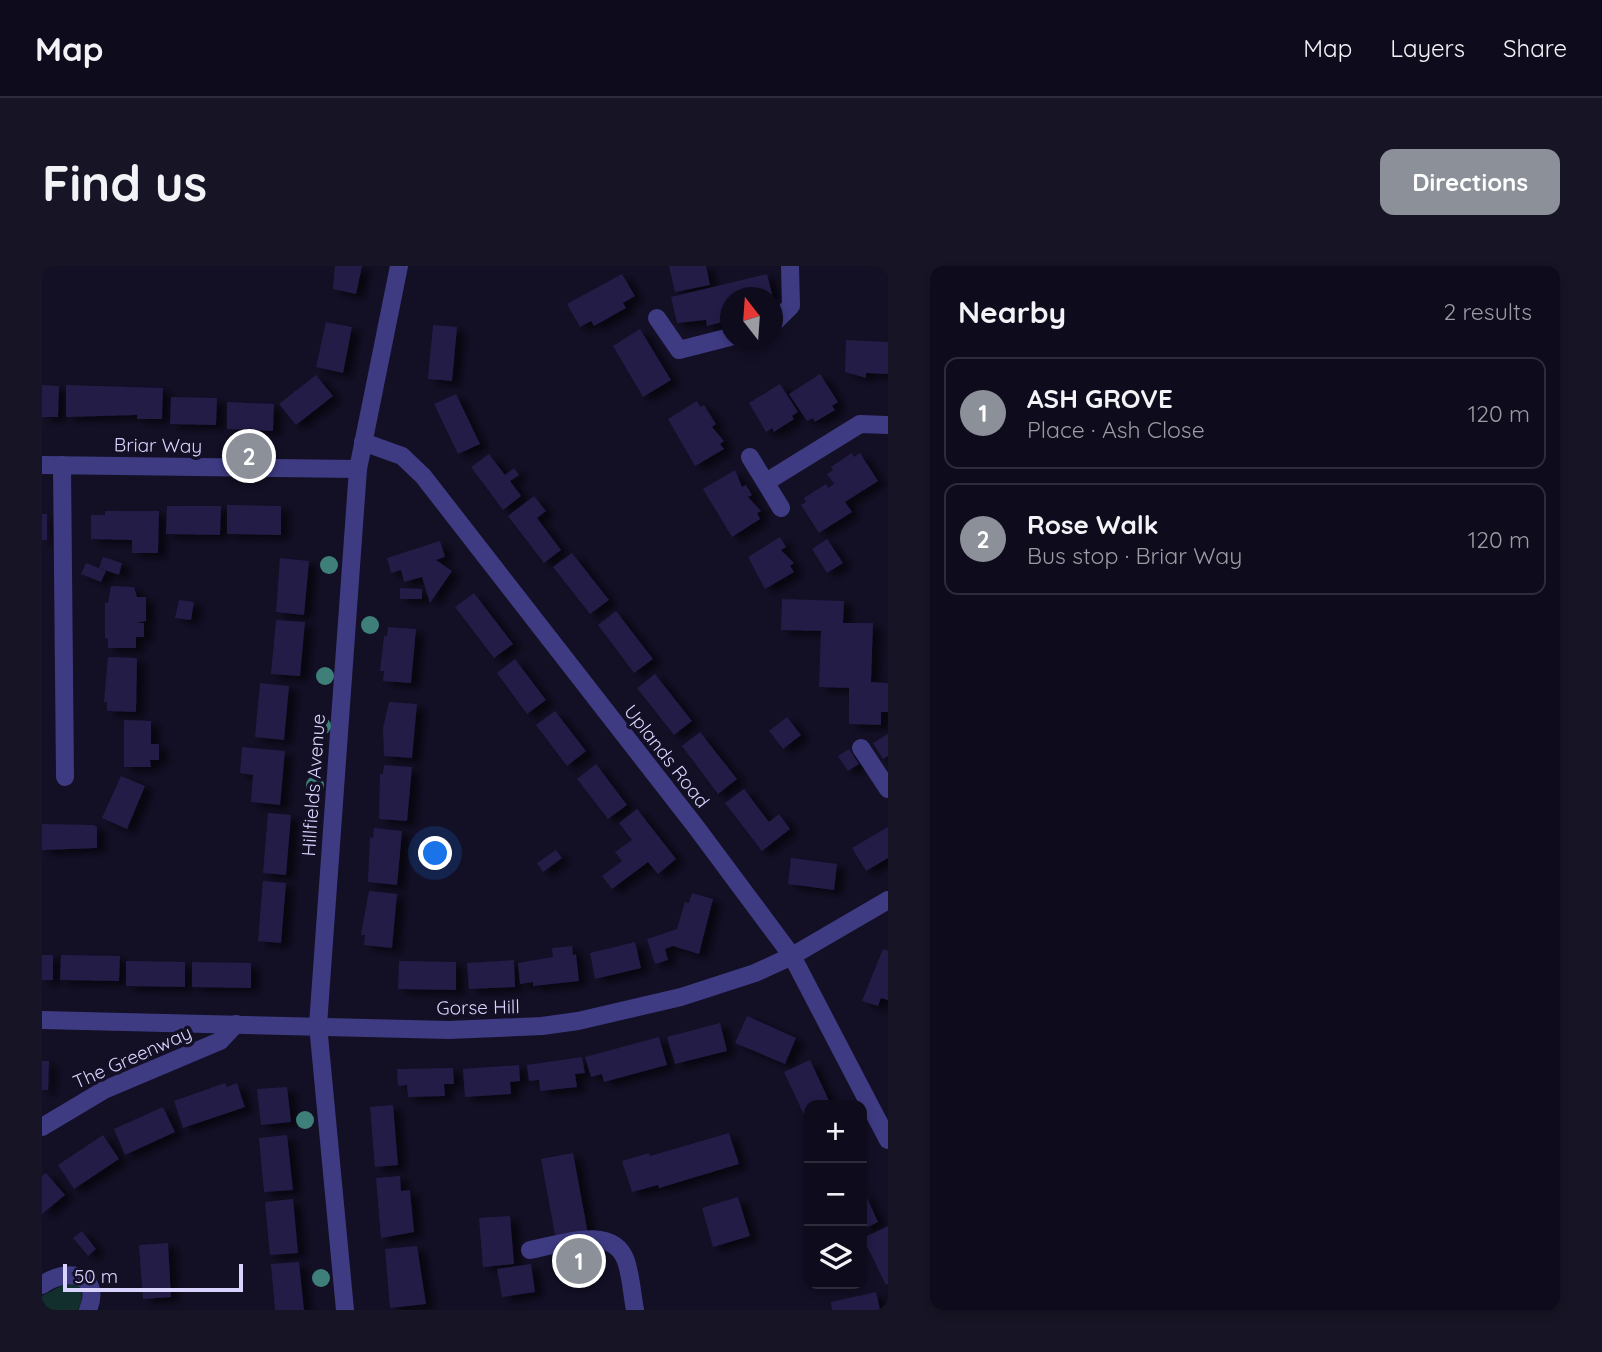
<!DOCTYPE html>
<meta charset="utf-8">
<style>
:root{--surface:#0e0b1c;--page:#171425;--text:#f1f3f6;--muted:#9b9ba3;--line:#2e2b3b;--accent:#8c9099}
body{margin:0;font-family:Quicksand,sans-serif;background:var(--page);color:var(--text)}
.controls{position:absolute;right:21px;bottom:21px;display:grid;overflow:hidden;border-radius:14px;box-shadow:0 4px 10px #0003}
.controls button{width:63px;height:63px;display:grid;place-items:center;padding:0;border:0;border-bottom:2px solid var(--line);background:var(--surface);color:var(--text);font:35px sans-serif}
.compass{position:absolute;left:678px;top:21px;width:63px;height:63px;border-radius:50%;background:var(--surface);box-shadow:0 4px 10px #0003;rotate:343deg}
.scale{position:absolute;left:21px;bottom:18px;width:180px;box-sizing:border-box;padding-left:7px;border:4px solid #d9d4fe;border-top:0;font-size:19px;line-height:24px;white-space:nowrap;color:#d9d4fe;-webkit-text-stroke:5px #130f25;paint-order:stroke}
.you{position:absolute;left:394px;top:588px;width:24px;height:24px;margin:-18px;border:5px solid #fff;border-radius:50%;background:#1a73e8;box-shadow:0 0 0 10px #1a73e833}
.badge{display:grid;place-items:center;width:46px;height:46px;border-radius:50%;background:var(--accent);color:#fff;font-size:23px;font-weight:700}
.pin{position:absolute;translate:-50% -50%;border:4px solid #fff;box-shadow:0 2px 7px #0006}
.list{margin:0;padding:0;list-style:none}
h2{display:flex;justify-content:space-between;align-items:center;height:91px;margin:0;padding:0 28px;font-size:30px}
h2 small{font-size:23px;font-weight:400;color:var(--muted)}
.list li{display:grid;grid-template-columns:46px 1fr auto;gap:21px;align-items:center;box-sizing:border-box;height:112px;margin:0 14px 14px;padding:0 14px;border:2px solid var(--line);border-radius:14px}
.list b{display:block;font-size:26px;white-space:nowrap}
.list p{margin:0;font-size:23px;white-space:nowrap;color:var(--muted)}
.list em{font-size:23px;font-style:normal;color:var(--muted)}
.icon{flex:none;width:38px;height:38px;fill:none;stroke:currentColor;stroke-width:2;stroke-linecap:round;stroke-linejoin:round}
.map{position:relative;flex:none;width:846px;height:1044px;overflow:hidden;border-radius:14px}
header{display:flex;align-items:center;gap:42px;box-sizing:border-box;height:98px;padding:0 35px;background:var(--surface);border-bottom:2px solid var(--line)}
header strong{font-size:33px}
nav{display:flex;gap:38px;margin-inline-start:auto;font-size:24px}
.intro{display:flex;align-items:center;justify-content:space-between;box-sizing:border-box;height:168px;padding:0 42px}
h1{margin:0;font-size:49px}
.button{padding:18px 32px;border-radius:14px;background:var(--accent);color:#fff;font-size:24px;font-weight:700}
main{display:flex;gap:42px;padding:0 42px}
aside{flex:1;background:var(--surface);border-radius:14px;box-shadow:0 4px 10px #0003}
.map>svg:first-child{display:block}
.green{fill:#122f2e}
.building{fill:#241c46;filter:url(#shadow)}
.lines{fill:none;stroke-linecap:round;stroke-linejoin:round}
.minor{stroke:#3e3b83;stroke-width:18}
.tree{fill:#3e8079}
.labels{text-anchor:middle;dominant-baseline:central;stroke-width:7;stroke-linejoin:round;paint-order:stroke}
.street-label{font-size:19px;fill:#d9d4fe;stroke:#130f25}
</style>
<header>
<strong>Map</strong>
<nav><a>Map</a><a>Layers</a><a>Share</a></nav>
</header>
<div class="intro"><h1>Find us</h1><a class="button">Directions</a></div>
<main>
<div class="map">
<svg width="846" height="1044" viewBox="0 0 846 1044">
<defs>
<filter id="shadow"><feDropShadow dx="8" dy="4.5" stdDeviation="3.5" flood-color="#0009"/></filter>
</defs>
<rect width="100%" height="100%" fill="#130f25"/>
<path class="green" d="M25,1017l11,2c6,9 4,16 0,25h-36v-14z"/>
<g class="building">
<path d="M293,0h27l-6,28 -23,-5z"/>
<path d="M627,0h37l4,19 -35,7z"/>
<path d="M580,8l13,22 -12,7 3,5 -32,18 -3,-5 -11,6 -13,-23z"/>
<path d="M725,8l6,24h-43v22l-23,6 -1,-6 -29,3 -6,-26z"/>
<path d="M284,56l26,5 -9,46 -27,-6z"/>
<path d="M391,59l24,2 -5,54 -24,-2z"/>
<path d="M598,63l31,51 -28,17 -30,-51z"/>
<path d="M804,74l42,2v32l-22,-1v5l-21,-6z"/>
<path d="M778,108l18,28 -6,4 3,4 -20,12 -2,-4 -6,3 -18,-27z"/>
<path d="M274,109l17,21 -37,29 -17,-21z"/>
<path d="M738,118l18,28 -6,4 2,3 -20,13 -2,-4 -6,4 -17,-29z"/>
<path d="M0,119l17,1 -1,31h-16z"/>
<path d="M24,119l97,3 -1,31h-25v-4l-71,2z"/>
<path d="M414,128l24,50 -22,10 -24,-50z"/>
<path d="M129,131l46,1 -1,27 -46,-1z"/>
<path d="M655,135l3,6 4,-2 12,19 -4,3 12,14 -4,3 4,5 -29,17 -27,-47z"/>
<path d="M185,136l47,2 -1,27 -46,-2z"/>
<path d="M810,187l2,4 6,-4 18,28 -33,21 7,10 -33,21 -18,-28 5,-3 -2,-4 22,-14 2,4 6,-4 -7,-10 6,-4 -2,-3z"/>
<path d="M447,188l16,21 9,-7 5,7 -9,6 11,15 -18,14 -32,-43z"/>
<path d="M693,204l7,17 4,-2 6,10 -4,2 13,14 -4,2 3,6 -28,18 -29,-48z"/>
<path d="M492,230l12,15 -9,7 24,32 -17,13 -36,-47z"/>
<path d="M185,239l54,1v29l-54,-1z"/>
<path d="M125,240h54l-1,29 -54,-1z"/>
<path d="M63,245h54l-1,42h-26v-13l-41,-1v-24h14z"/>
<rect x="0" y="248" width="5" height="26"/>
<path d="M738,271l6,10 -5,3 13,13 -4,3 4,6 -29,17 -17,-32z"/>
<path d="M785,273l16,24 -16,10 -15,-24z"/>
<path d="M398,275l5,16 -9,3 16,11 -22,32 -8,-26 -18,5 -3,-12 -10,3 -4,-15z"/>
<path d="M530,287l37,47 -19,14 -37,-47z"/>
<path d="M61,291l19,6 -3,12 -20,-7z"/>
<path d="M238,292l29,3 -5,54 -28,-3z"/>
<path d="M44,297l20,8 -5,11 -20,-8z"/>
<path d="M69,320l23,1 3,10h9v24l-10,2h8v14h-8v11h-28v-9l-3,-1v-35h3z"/>
<path d="M358,322l22,1v10h-22z"/>
<path d="M432,327l39,51 -19,14 -39,-51z"/>
<path d="M740,333l62,2 -1,22h30l-2,59 17,1v29h-7v13l-32,-1v-36l-30,-1 2,-56 -40,-1z"/>
<path d="M137,334l15,2 -3,18 -16,-2z"/>
<path d="M574,345l37,48 -19,14 -36,-48z"/>
<path d="M234,354l29,2 -5,54 -29,-2z"/>
<path d="M346,361l28,2 -5,54 -28,-2 1,-10h-4l4,-35h3z"/>
<path d="M66,391l29,1 -1,54 -29,-1v-9h-3z"/>
<path d="M473,393l31,41 -19,14 -30,-41z"/>
<path d="M613,408l37,47 -18,14 -37,-47z"/>
<path d="M218,417l29,3 -5,54 -29,-3z"/>
<path d="M347,436l28,2 -5,54 -28,-2 -1,-28z"/>
<path d="M513,445l31,40 -19,15 -31,-41z"/>
<path d="M745,451l14,18 -18,14 -14,-18z"/>
<path d="M82,454l27,1v23h8v16h-9l1,7h-27z"/>
<path d="M658,466l37,47 -19,15 -36,-48z"/>
<path d="M846,468v22l-5,3 -10,-16z"/>
<path d="M200,481l43,4 -5,54 -29,-3 2,-27 -13,-2z"/>
<path d="M807,483l10,15 -11,7 -10,-15z"/>
<path d="M554,498l31,41 -19,14 -31,-40z"/>
<path d="M342,499l28,2 -5,54 -28,-2 1,-45h3z"/>
<path d="M79,510l24,10 -18,43 -25,-11z"/>
<path d="M702,523l25,33 10,-8 11,15 -28,22 -37,-48z"/>
<path d="M595,543l39,50 -18,15 -10,-12 -36,27 -10,-13 20,-15 -7,-9 17,-12 -13,-17z"/>
<path d="M226,547l23,2 -5,60 -23,-2z"/>
<path d="M0,558l51,1 4,2v21l-55,2z"/>
<path d="M846,561v31l-22,13 -14,-23z"/>
<path d="M332,562l28,3 -5,54 -29,-3 2,-45 3,1z"/>
<path d="M514,584l6,8 -19,14 -6,-9z"/>
<path d="M749,592l46,6 -3,26 -46,-6z"/>
<path d="M221,615l23,2 -5,60 -23,-2z"/>
<path d="M327,625l28,3 -5,54 -28,-3 1,-10h-4z"/>
<path d="M650,627l21,6 -14,55 -26,-8 -8,3 3,11 -13,4 -8,-25 30,-10 8,-27 4,1z"/>
<path d="M593,676l6,26 -46,11 -5,-26z"/>
<path d="M530,680l1,9 3,-1 3,27 -46,5v-4l-13,2 -2,-21 35,-6 -1,-9z"/>
<path d="M841,683l5,2v49l-7,-2 -3,8 -16,-5z"/>
<rect x="0" y="689" width="11" height="25"/>
<path d="M19,689l59,1 -1,25 -59,-1z"/>
<path d="M472,694l1,27 -46,2 -2,-26z"/>
<path d="M84,695l59,1v25l-59,-1z"/>
<path d="M357,695l57,1v28l-58,-1z"/>
<path d="M150,696l59,1v25l-59,-1z"/>
<path d="M705,750l49,22 -11,26 -50,-21z"/>
<path d="M678,757l7,28 -52,13 -8,-27z"/>
<path d="M617,771l8,28 -63,17 -2,-8 -11,3 -6,-20z"/>
<path d="M540,791l3,16 -10,1 2,13 -37,4 -1,-11 -10,1 -2,-16z"/>
<path d="M768,794l21,45h-22v12l-3,2 -22,-47z"/>
<path d="M0,795h7l-1,29h-6z"/>
<path d="M477,799l1,16 -10,1 1,12 -46,3 -2,-28z"/>
<path d="M411,802l1,16h-10l1,12 -37,1 -1,-12 -9,1 -1,-17z"/>
<path d="M183,817l2,4 10,-4 8,24 -62,21 -9,-27z"/>
<path d="M245,821l4,35 -30,3 -4,-36z"/>
<path d="M351,839l5,60 -23,2 -5,-60z"/>
<path d="M121,841l12,25 -50,23 -11,-26z"/>
<path d="M687,867l10,31 -80,24 -1,-3 -26,7 -10,-31 27,-8 1,3z"/>
<path d="M61,869l16,24 -45,30 -16,-24z"/>
<path d="M245,869l6,55 -29,2 -5,-54z"/>
<path d="M531,887l15,81 -32,6 -15,-81z"/>
<path d="M4,907l19,22 -23,19v-38z"/>
<path d="M358,910l1,15 9,-1 4,42 -33,6 -5,-60z"/>
<path d="M820,921l16,35 -16,8z"/>
<path d="M696,931l12,39 -37,11 -11,-39z"/>
<path d="M251,933l5,54 -28,2 -5,-53z"/>
<path d="M468,950l4,48 -31,3 -4,-49z"/>
<path d="M846,960v58l-2,1 -23,-47z"/>
<path d="M40,965l14,18 -8,7 -15,-18z"/>
<path d="M126,977l3,54 -28,2 -4,-54z"/>
<path d="M375,980l9,58 -36,4 -5,-59z"/>
<path d="M548,983l3,18 -24,5 -4,-18z"/>
<path d="M257,996l5,48h-29l-4,-46z"/>
<path d="M489,998l4,28 -33,5 -5,-28z"/>
<path d="M834,1026l4,18h-48l-1,-8z"/>
</g>
<g class="lines">
<g class="minor">
<path d="M615,52l22,32 51,-13"/>
<path d="M730,59l19,-19 -1,-40"/>
<path d="M321,176l39,14 21,20 273,351 96,129 96,184"/>
<path d="M708,191l31,51"/>
<path d="M0,199l316,4"/>
<path d="M20,199l3,312"/>
<path d="M724,216l94,-58 28,1"/>
<path d="M819,482l27,41"/>
<path d="M0,754l407,10 93,-4 36,-5 103,-24 74,-24 37,-17 96,-56"/>
<path d="M0,861l62,-37 116,-49 16,-17"/>
<path d="M488,984c28,-5 83,-27 96,11 5,15 6,33 9,49"/>
<path d="M0,1019c24,-18 61,-12 46,25"/>
<path d="M303,1044l-27,-285 40,-556 41,-203"/>
</g>
</g>
<g class="tree">
<circle cx="287" cy="299" r="9"/>
<circle cx="328" cy="359" r="9"/>
<circle cx="283" cy="410" r="9"/>
<circle cx="280" cy="460" r="9"/>
<circle cx="273" cy="519" r="9"/>
<circle cx="263" cy="854" r="9"/>
<circle cx="279" cy="1012" r="9"/>
</g>
<g class="labels">
<g class="street-label">
<text transform="translate(116 179) rotate(1)">Briar Way</text>
<text transform="translate(625 490) rotate(52)">Uplands Road</text>
<text transform="translate(271 519) rotate(-86)">Hillfields Avenue</text>
<text transform="translate(436 741) rotate(-1)">Gorse Hill</text>
<text transform="translate(90 791) rotate(-24)">The Greenway</text>
</g>
</g>
</svg>
<div class="controls">
<button>+</button>
<button>−</button>
<button><svg class="icon" aria-label="layers" viewBox="0 0 24 24"><path d="M12 4l9 5-9 5-9-5zM3 14l9 5 9-5"/></svg></button>
</div>
<svg class="compass" viewBox="-18 -18 36 36"><path d="M0-13l5 13h-10z" fill="#e53935"/><path d="M0 13l5-13h-10z" fill="#9b9ba3"/></svg>
<div class="scale">50 m</div>
<div class="you"></div>
<div class="pin badge" style="left:537px;top:995px">1</div>
<div class="pin badge" style="left:207px;top:190px">2</div>
</div>
<aside>
<h2>Nearby<small>2 results</small></h2>
<ul class="list">
<li><span class="badge">1</span><div><b>ASH GROVE</b><p>Place · Ash Close</p></div><em>120 m</em></li>
<li><span class="badge">2</span><div><b>Rose Walk</b><p>Bus stop · Briar Way</p></div><em>120 m</em></li>
</ul>
</aside>
</main>
